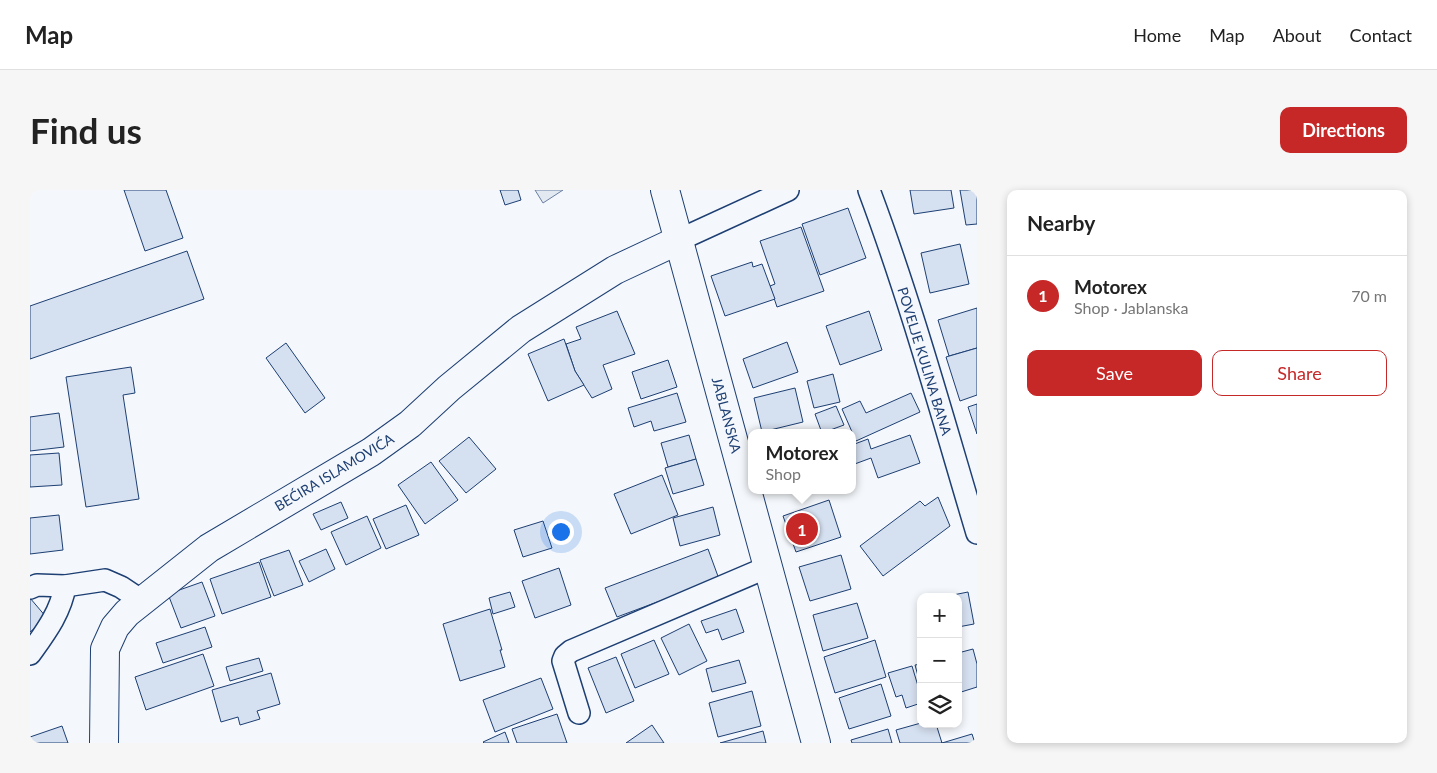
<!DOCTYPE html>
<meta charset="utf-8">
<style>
:root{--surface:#fff;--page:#f6f6f6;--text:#222;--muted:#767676;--line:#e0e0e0;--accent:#c62828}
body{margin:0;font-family:Lato,sans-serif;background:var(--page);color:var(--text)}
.controls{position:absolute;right:15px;bottom:15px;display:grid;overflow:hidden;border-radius:10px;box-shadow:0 2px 8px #0003}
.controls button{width:45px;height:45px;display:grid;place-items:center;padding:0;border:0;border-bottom:1px solid var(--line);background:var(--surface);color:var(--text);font:25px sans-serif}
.you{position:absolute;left:530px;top:341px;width:18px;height:18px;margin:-12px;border:4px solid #fff;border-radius:50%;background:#1a73e8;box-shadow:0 0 0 8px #1a73e833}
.badge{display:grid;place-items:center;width:32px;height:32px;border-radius:50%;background:var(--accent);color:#fff;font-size:16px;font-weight:700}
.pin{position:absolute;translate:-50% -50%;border:2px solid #fff;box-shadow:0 1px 5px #0006}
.popup{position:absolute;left:718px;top:239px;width:108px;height:65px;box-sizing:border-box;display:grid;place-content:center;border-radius:10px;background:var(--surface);filter:drop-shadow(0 1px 4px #0005);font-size:16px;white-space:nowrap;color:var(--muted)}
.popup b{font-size:19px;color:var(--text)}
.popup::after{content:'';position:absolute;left:50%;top:100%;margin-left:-10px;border:10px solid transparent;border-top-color:var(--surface)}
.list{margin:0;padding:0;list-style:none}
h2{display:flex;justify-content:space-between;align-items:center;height:65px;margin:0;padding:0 20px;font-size:21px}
h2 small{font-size:16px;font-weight:400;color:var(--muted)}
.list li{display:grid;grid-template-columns:32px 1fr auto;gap:15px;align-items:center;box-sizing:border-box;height:80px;padding:0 20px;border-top:1px solid var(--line)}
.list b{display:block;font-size:19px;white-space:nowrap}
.list p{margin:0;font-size:16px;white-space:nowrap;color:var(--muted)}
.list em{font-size:16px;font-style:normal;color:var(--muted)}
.actions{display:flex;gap:10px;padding:15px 20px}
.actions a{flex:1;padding:11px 0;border:1px solid var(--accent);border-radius:10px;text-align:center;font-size:18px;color:var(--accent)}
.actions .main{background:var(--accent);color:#fff}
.icon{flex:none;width:28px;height:28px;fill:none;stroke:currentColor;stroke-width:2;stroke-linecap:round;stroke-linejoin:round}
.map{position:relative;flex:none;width:947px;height:553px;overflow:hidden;border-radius:10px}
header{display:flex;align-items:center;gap:30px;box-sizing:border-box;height:70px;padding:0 25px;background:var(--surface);border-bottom:1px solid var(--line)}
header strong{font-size:24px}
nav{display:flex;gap:28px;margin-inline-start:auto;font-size:18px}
.intro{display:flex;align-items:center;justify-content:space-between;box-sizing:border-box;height:120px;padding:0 30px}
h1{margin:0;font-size:35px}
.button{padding:12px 22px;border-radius:10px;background:var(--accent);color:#fff;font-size:18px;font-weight:700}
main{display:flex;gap:30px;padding:0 30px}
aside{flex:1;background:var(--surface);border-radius:10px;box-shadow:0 2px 8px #0003}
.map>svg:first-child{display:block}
.green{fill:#e3e9f0;stroke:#687fa3}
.building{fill:#d5e0f0;stroke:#1d3f73}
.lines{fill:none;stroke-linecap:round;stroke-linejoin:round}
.street-casing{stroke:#1d3f73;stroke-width:24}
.secondary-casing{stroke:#1d3f73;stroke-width:30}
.primary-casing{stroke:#1d3f73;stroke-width:30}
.street{stroke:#f4f7fb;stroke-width:21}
.secondary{stroke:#f4f7fb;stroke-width:28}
.primary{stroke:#f4f7fb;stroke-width:28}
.labels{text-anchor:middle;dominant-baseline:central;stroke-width:4;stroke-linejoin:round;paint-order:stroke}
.street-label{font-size:14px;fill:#1d3f73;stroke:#f4f7fb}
</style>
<header>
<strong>Map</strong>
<nav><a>Home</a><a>Map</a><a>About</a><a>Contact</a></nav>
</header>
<div class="intro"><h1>Find us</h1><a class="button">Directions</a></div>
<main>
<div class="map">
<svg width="947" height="553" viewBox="0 0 947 553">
<rect width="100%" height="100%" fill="#f4f7fb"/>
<path class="green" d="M505,0h28l-20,13z"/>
<g class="building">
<path d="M94,0h42l17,48 -38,13z"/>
<path d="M470,0h18l3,10 -16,5z"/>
<path d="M880,0h41l3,18 -40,6z"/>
<path d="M930,0h17v34l-11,1z"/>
<path d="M818,18l18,50 -46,17 -18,-51z"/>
<path d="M771,37l23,64 -47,16 -7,-21 5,-2 -15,-43z"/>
<path d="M930,54l9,40 -39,9 -9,-40z"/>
<path d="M157,61l17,48 -174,60v-53z"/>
<path d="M722,72l1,5 9,-3 13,35 -50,17 -14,-40z"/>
<path d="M947,118v40l-28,8 -11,-36z"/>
<path d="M587,121l18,43 -32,11 9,24 -20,9 -17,-27 -9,-27 15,-5 -5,-12z"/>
<path d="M839,121l13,39 -42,15 -14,-39z"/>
<path d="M534,149l11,32 9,14 -36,16 -20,-47z"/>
<path d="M757,152l11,30 -45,16 -10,-29z"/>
<path d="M256,153l39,55 -20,15 -39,-55z"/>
<path d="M947,158v47l-17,6 -14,-44z"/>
<path d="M638,170l9,27 -36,12 -9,-27z"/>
<path d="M101,177l4,26 -12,2 16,104 -53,8 -20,-130z"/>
<path d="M803,184l7,28 -26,6 -7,-27z"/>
<path d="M765,198l8,34 -41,10 -8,-34z"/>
<path d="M647,203l9,29 -32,9 -3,-10 -17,6 -6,-19z"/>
<path d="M881,203l9,19 -64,29 -14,-32 18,-8 6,12z"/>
<path d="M947,214v30l-9,-27z"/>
<path d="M806,216l8,19 -22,8 -7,-19z"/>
<path d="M29,223l5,34 -34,4v-34z"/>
<path d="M659,245l7,24 -28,8 -7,-24z"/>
<path d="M880,245l10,28 -42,15 -7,-20 -19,7v-20l16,-6 3,10z"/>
<path d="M439,247l27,32 -30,24 -27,-32z"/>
<path d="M29,263l3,32 -32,2v-32z"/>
<path d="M666,269l8,26 -31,9 -8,-26z"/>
<path d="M401,272l27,38 -33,24 -27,-39z"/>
<path d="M632,285l16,40 -47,19 -17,-40z"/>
<path d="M908,307l12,29 -67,50 -23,-30 60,-45 5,5z"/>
<path d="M799,310l12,37 -45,15 -13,-36z"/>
<path d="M311,312l7,16 -27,12 -8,-16z"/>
<path d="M376,315l13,30 -33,14 -13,-30z"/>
<path d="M683,317l7,28 -40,11 -7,-28z"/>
<path d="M29,325l4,35 -33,4v-36z"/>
<path d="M337,326l14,32 -35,17 -15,-33z"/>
<path d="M513,331l9,27 -29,9 -9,-27z"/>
<path d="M296,359l9,20 -26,13 -10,-21z"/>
<path d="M678,359l11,30 -102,38 -12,-29z"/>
<path d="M259,360l14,35 -29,11 -14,-36z"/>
<path d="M811,365l10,34 -41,12 -11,-34z"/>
<path d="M229,372l12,35 -49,17 -12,-35z"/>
<path d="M529,378l12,37 -36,13 -13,-37z"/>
<path d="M172,392l13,34 -34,12 -13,-34z"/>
<path d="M480,402l5,15 -22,7 -4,-16z"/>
<path d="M938,402l6,32 -16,3v-30h-15z"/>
<path d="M0,408l17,20 -17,14z"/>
<path d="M827,413l11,35 -45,13 -10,-36z"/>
<path d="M460,419l12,41h-2l5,17 -45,14 -17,-57z"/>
<path d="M706,419l8,23 -22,8 -4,-11 -12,4 -5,-12z"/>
<path d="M659,434l18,37 -28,14 -18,-37z"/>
<path d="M175,437l7,20 -49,16 -7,-20z"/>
<path d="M624,450l15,34 -34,14 -14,-34z"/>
<path d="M845,450l11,37 -51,16 -11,-36z"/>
<path d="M943,459l4,15v23l-19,6v-40z"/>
<path d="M173,464l11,32 -68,24 -11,-33z"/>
<path d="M586,467l18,44 -28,12 -18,-45z"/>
<path d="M229,468l4,13 -33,10 -4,-14z"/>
<path d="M709,470l7,23 -34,9 -6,-23z"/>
<path d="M891,474v23l-6,-22z"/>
<path d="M882,476l9,30v7l-15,5 -4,-13 -6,2 -8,-24z"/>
<path d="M241,483l9,31 -23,7 3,8 -20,6 -2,-8 -17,5 -9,-32z"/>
<path d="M511,488l12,31 -58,23 -12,-32z"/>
<path d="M851,494l10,32 -42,13 -10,-31z"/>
<path d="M722,501l9,35 -43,11 -9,-34z"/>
<path d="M527,524l10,29h-50l-5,-14z"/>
<path d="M891,533v1h15l6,19h-42l-4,-13z"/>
<path d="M622,535l12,18h-38z"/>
<path d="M32,536l6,17h-38v-6z"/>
<path d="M858,539l4,14h-40l-1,-3z"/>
<path d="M733,541l3,12h-46z"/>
<path d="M475,542l4,11h-25l-1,-1z"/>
<path d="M942,544l3,9h-34h1z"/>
</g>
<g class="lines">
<g class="street-casing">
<g id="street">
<path d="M839,0c42,112 74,229 108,343"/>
<path d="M649,50l109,-50"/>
<path d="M0,398l7,-3 28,1 40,-6 16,7 21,14"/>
<path d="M0,464c15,-21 31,-42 35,-68"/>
<path d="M549,523l-16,-52 2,-5 6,-5 197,-84"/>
</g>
</g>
<g class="secondary-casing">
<path id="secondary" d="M74,553l1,-94 10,-22 12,-14 82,-65 162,-96 39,-28 39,-36 72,-59 94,-59 64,-30"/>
</g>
<g class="primary-casing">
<path id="primary" d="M635,0l151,553"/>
</g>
<use href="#street" class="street"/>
<use href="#secondary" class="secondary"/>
<use href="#primary" class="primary"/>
</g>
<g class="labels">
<g class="street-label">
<text transform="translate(895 171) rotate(73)">POVELJE KULINA BANA</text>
<text transform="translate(697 225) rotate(75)">JABLANSKA</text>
<text transform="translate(304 282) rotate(-31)">BEĆIRA ISLAMOVIĆA</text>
</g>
</g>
</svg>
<div class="controls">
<button>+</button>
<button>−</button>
<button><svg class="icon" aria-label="layers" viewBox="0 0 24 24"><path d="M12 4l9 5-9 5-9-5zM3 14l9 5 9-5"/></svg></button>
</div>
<div class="you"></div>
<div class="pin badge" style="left:772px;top:339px">1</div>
<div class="popup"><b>Motorex</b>Shop</div>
</div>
<aside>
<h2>Nearby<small></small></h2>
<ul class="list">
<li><span class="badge">1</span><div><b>Motorex</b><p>Shop · Jablanska</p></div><em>70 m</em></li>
</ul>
<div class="actions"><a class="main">Save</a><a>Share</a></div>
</aside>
</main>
